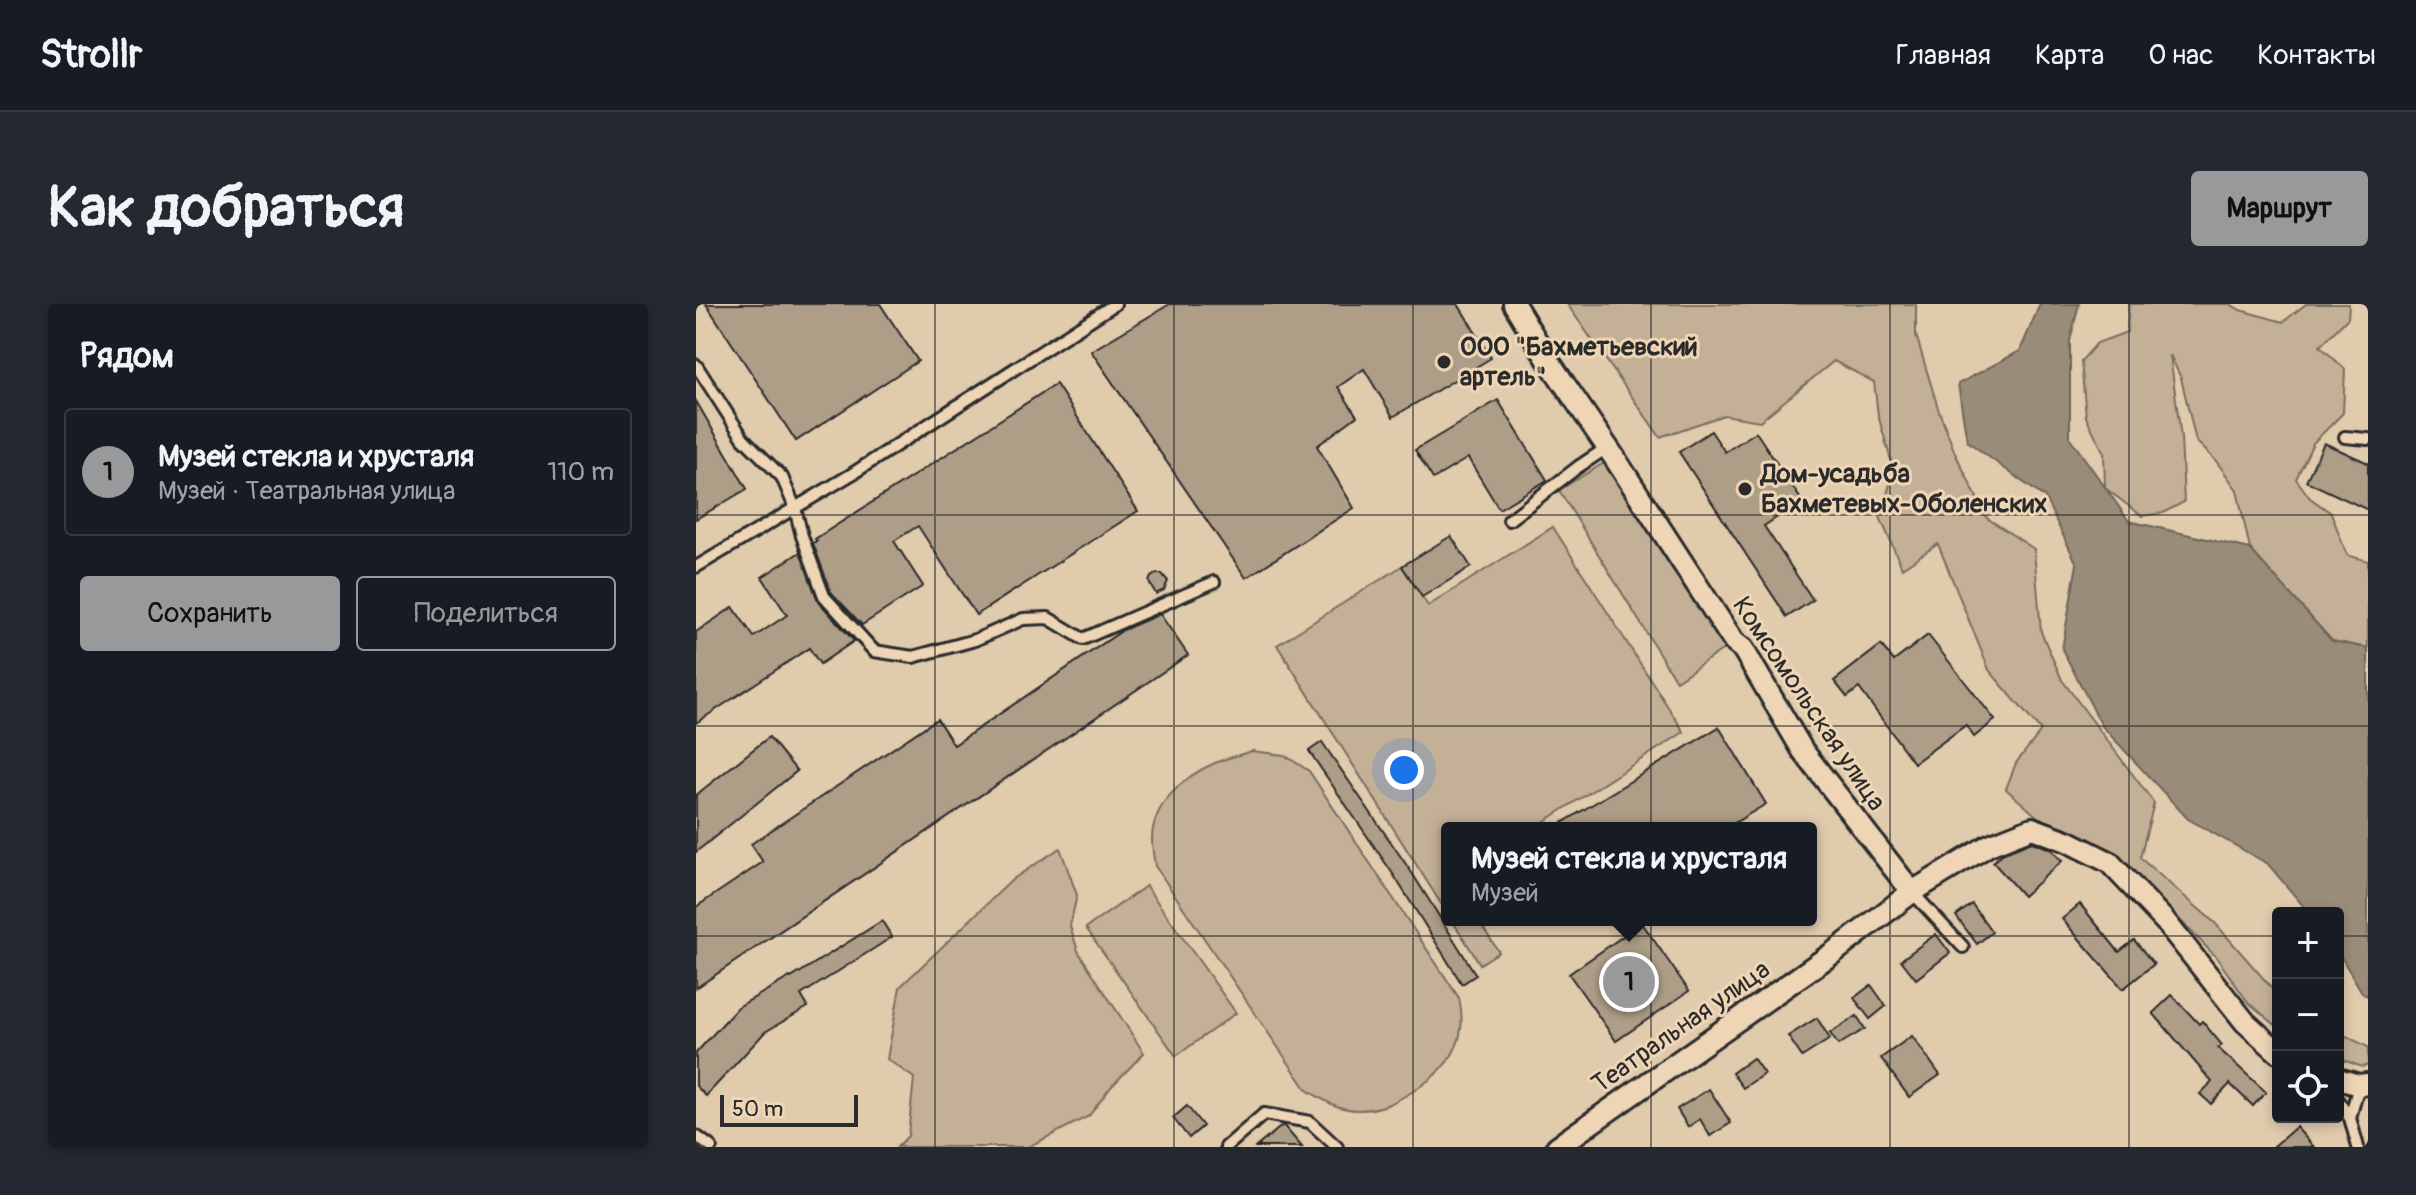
<!DOCTYPE html>
<html lang="ru">
<meta charset="utf-8">
<style>
:root{--surface:#171b24;--page:#242831;--text:#f1f3f6;--muted:#9ea1a6;--line:#363941;--accent:#98999b}
body{margin:0;font-family:Pangolin,sans-serif;background:var(--page);color:var(--text)}
.controls{position:absolute;right:24px;bottom:24px;display:grid;overflow:hidden;border-radius:8px;box-shadow:0 4px 12px #0003}
.controls button{width:72px;height:72px;display:grid;place-items:center;padding:0;border:0;border-bottom:2px solid var(--line);background:var(--surface);color:var(--text);font:40px sans-serif}
.scale{position:absolute;left:24px;bottom:20px;width:138px;box-sizing:border-box;padding-left:8px;border:4px solid #2b2b2b;border-top:0;font-size:22px;line-height:28px;white-space:nowrap;color:#2b2b2b;-webkit-text-stroke:6px #edd5b5;paint-order:stroke}
.you{position:absolute;left:708px;top:466px;width:28px;height:28px;margin:-20px;border:6px solid #fff;border-radius:50%;background:#1a73e8;box-shadow:0 0 0 12px #1a73e833}
.badge{display:grid;place-items:center;width:52px;height:52px;border-radius:50%;background:var(--accent);color:#111;font-size:26px;font-weight:700}
.pin{position:absolute;translate:-50% -50%;border:4px solid #fff;box-shadow:0 2px 8px #0006}
.popup{position:absolute;left:745px;top:518px;width:376px;height:104px;box-sizing:border-box;display:grid;place-content:center;border-radius:8px;background:var(--surface);filter:drop-shadow(0 2px 6px #0005);font-size:26px;white-space:nowrap;color:var(--muted)}
.popup b{font-size:30px;color:var(--text)}
.popup::after{content:'';position:absolute;left:50%;top:100%;margin-left:-16px;border:16px solid transparent;border-top-color:var(--surface)}
.list{margin:0;padding:0;list-style:none}
h2{display:flex;justify-content:space-between;align-items:center;height:104px;margin:0;padding:0 32px;font-size:34px}
h2 small{font-size:26px;font-weight:400;color:var(--muted)}
.list li{display:grid;grid-template-columns:52px 1fr auto;gap:24px;align-items:center;box-sizing:border-box;height:128px;margin:0 16px 16px;padding:0 16px;border:2px solid var(--line);border-radius:8px}
.list b{display:block;font-size:30px;white-space:nowrap}
.list p{margin:0;font-size:26px;white-space:nowrap;color:var(--muted)}
.list em{font-size:26px;font-style:normal;color:var(--muted)}
.actions{display:flex;gap:16px;padding:24px 32px}
.actions a{flex:1;padding:18px 0;border:2px solid var(--accent);border-radius:8px;text-align:center;font-size:28px;color:var(--accent)}
.actions .main{background:var(--accent);color:#111}
.icon{flex:none;width:44px;height:44px;fill:none;stroke:currentColor;stroke-width:2;stroke-linecap:round;stroke-linejoin:round}
.map{position:relative;flex:none;width:1672px;height:843px;overflow:hidden;border-radius:8px}
header{display:flex;align-items:center;gap:48px;box-sizing:border-box;height:112px;padding:0 40px;background:var(--surface);border-bottom:2px solid var(--line)}
header strong{font-size:38px}
nav{display:flex;gap:44px;margin-inline-start:auto;font-size:28px}
.intro{display:flex;align-items:center;justify-content:space-between;box-sizing:border-box;height:192px;padding:0 48px}
h1{margin:0;font-size:56px}
.button{padding:20px 36px;border-radius:8px;background:var(--accent);color:#111;font-size:28px;font-weight:700}
main{display:flex;gap:48px;padding:0 48px}
aside{flex:1;background:var(--surface);border-radius:8px;box-shadow:0 4px 12px #0003}
.map>svg:first-child{display:block}
.green{fill:#c3b097;stroke:#776e61;stroke-width:2}
.water{fill:#998c79;stroke:#6d655a;stroke-width:2}
.building{fill:#ae9e88;stroke:#2b2b2b;stroke-width:2}
.lines{fill:none;stroke-linecap:round;stroke-linejoin:round}
.service-casing{stroke:#2b2b2b;stroke-width:16}
.minor-casing{stroke:#2b2b2b;stroke-width:26}
.service{stroke:#edd5b5;stroke-width:10}
.minor{stroke:#edd5b5;stroke-width:20}
.grid{fill:none;stroke:#2b2b2b;stroke-width:2;stroke-opacity:0.55}
.poi-dot{fill:#2b2b2b;stroke:#edd5b5;stroke-width:3}
.labels{text-anchor:middle;dominant-baseline:central;stroke-width:6;stroke-linejoin:round;paint-order:stroke}
.poi-label{font-size:26px;font-weight:bold;fill:#2b2b2b;stroke:#edd5b5;text-anchor:start}
.street-label{font-size:26px;fill:#2b2b2b;stroke:#edd5b5}
</style>
<header>
<strong>Strollr</strong>
<nav><a>Главная</a><a>Карта</a><a>О нас</a><a>Контакты</a></nav>
</header>
<div class="intro"><h1>Как добраться</h1><a class="button">Маршрут</a></div>
<main>
<aside>
<h2>Рядом<small></small></h2>
<ul class="list">
<li><span class="badge">1</span><div><b>Музей стекла и хрусталя</b><p>Музей · Театральная улица</p></div><em>110 m</em></li>
</ul>
<div class="actions"><a class="main">Сохранить</a><a>Поделиться</a></div>
</aside>
<div class="map">
<svg width="1672" height="843" viewBox="0 0 1672 843">
<rect width="100%" height="100%" fill="#e1cbad"/>
<filter id="ink" filterUnits="userSpaceOnUse"><feTurbulence type="fractalNoise" baseFrequency=".0125" numOctaves="2"/><feDisplacementMap in="SourceGraphic" scale="16" xChannelSelector="R" yChannelSelector="G"/><feConvolveMatrix kernelMatrix="1 2 1 2 8 2 1 2 1" color-interpolation-filters="sRGB"/></filter>
<g filter="url(#ink)">
<g class="green">
<path d="M871,0h349v31l22,73 17,45 32,65 47,31 7,83 21,48 92,123 -14,55 75,65 55,63 8,6v35l-30,-25 -32,-45 -96,-99 -78,-37 -36,-32 10,-26 25,-32 -52,-61 -51,-126 -36,24 -22,-51 14,-46 -16,-56 -4,-33 -40,-21 -74,60 -36,-6 -64,22z"/>
<path d="M1433,0h101l10,6 43,12 23,-18h43l-1,14 -28,28 25,23 -2,44 -30,30 -17,36 14,19 21,15 16,42 21,6v87l-36,-7 -82,-92 -13,-59 -21,-29 -20,-20 -15,-63 -11,-23 11,82 3,65 -21,11 -21,3 -37,-28 -1,-35 -18,-36 -5,-56 16,-18 30,-11z"/>
<path d="M918,153l120,185 -58,39 -117,-191z"/>
<path d="M857,223l131,205 -150,96h-87v85l-170,-268 125,-79 26,40z"/>
<path d="M556,447l32,4 25,16 150,227c10,43 -9,69 -44,92 -19,12 -34,20 -57,20 -20,0 -35,-10 -51,-20l-152,-224c-1,-8 -3,-17 -3,-25 -1,-36 32,-65 63,-78 12,-5 25,-8 37,-12z"/>
<path d="M364,544l17,47 -7,31 8,25 66,102 -33,34 -22,29 -61,31h-131l11,-11 6,-58 -27,-19 13,-72 113,-108z"/>
<path d="M450,582l90,127 -60,43 -90,-128z"/>
<path d="M756,616h26l21,32 -19,12z"/>
<path d="M1642,728l30,15v18l-6,2 -24,-9z"/>
</g>
<path class="water" d="M1344,0h39l-9,37v97l59,83 121,28 82,92 36,7v348l-5,-2 -25,-42v-39h-29l-41,-49 -80,-45 -86,-93 -40,-77 15,-85 -32,-66 -78,-57 -9,-57 62,-33z"/>
<g class="building">
<path d="M10,0h174l38,57 -122,80z"/>
<path d="M474,0h288l33,54 -98,59 -29,-48 -26,18 19,29 -40,30 37,62 -108,70 -155,-227z"/>
<path d="M360,80l82,127 -162,104 -58,-89 -24,15 29,45 -61,39 -31,-33 -18,-49 4,-2 -2,-2z"/>
<path d="M802,96l49,80 -48,29 -31,-51 -35,21 -18,-29z"/>
<path d="M0,97l51,88 -51,30z"/>
<path d="M1015,127l14,21 31,-20 46,69 -38,25 49,74 -26,17 -108,-165z"/>
<path d="M1628,139l44,20v47l-62,-29z"/>
<path d="M755,232l20,31 -49,30 -20,-31z"/>
<path d="M104,248l18,49 36,40 -34,23 -11,-16 -113,75v-91l37,-25 21,30 33,-22 -25,-38z"/>
<path d="M460,270h6l6,7 -4,9 -8,4 -7,-12 2,-5z"/>
<path d="M464,310l28,41 -492,333v-81l67,-45 -12,-18 186,-125 17,26 169,-115z"/>
<path d="M1232,331l67,85 -21,17 -8,-12 -52,38 -55,-75 -12,9 -13,-16 47,-36 13,16z"/>
<path d="M1023,423l47,77 -40,24h-172z"/>
<path d="M73,433l28,34 -101,81v-57z"/>
<path d="M626,438l90,131 64,102 -14,9 -69,-110 -84,-123z"/>
<path d="M1336,538l19,7 11,12 -39,35 -30,-34 9,-8z"/>
<path d="M1276,600l20,28 -15,12 -21,-28z"/>
<path d="M1384,600l39,48 15,-12 20,24 -31,25 -61,-70z"/>
<path d="M186,617l10,16 -91,58 7,12 -43,25 -59,64 -10,-10v-33l42,-46 52,-30 1,1z"/>
<path d="M946,619l47,68 -73,50 -47,-67z"/>
<path d="M1240,630l14,19 -34,26 -15,-19z"/>
<path d="M1175,681l15,21 -16,13 -16,-21z"/>
<path d="M1476,691l27,29 3,-3 20,24 -4,3 48,44 -13,14 -23,-22 -19,20 -11,-10 12,-12 -59,-69z"/>
<path d="M1161,712l8,13 -27,16 -8,-12z"/>
<path d="M1121,714l13,21 -28,18 -14,-21z"/>
<path d="M1216,732l28,39 -31,22 -28,-39z"/>
<path d="M1057,754l11,16 -21,14 -11,-15z"/>
<path d="M1013,785l22,34 -21,13 -10,-17 -12,8 -11,-18z"/>
<path d="M491,802l16,20 -14,12 -16,-20z"/>
<path d="M587,821l19,22h-46z"/>
<path d="M1600,823l18,20h-41z"/>
</g>
<g class="lines">
<g class="service-casing">
<g id="service">
<path d="M0,61l47,73 39,39 13,31 7,28 22,60 50,55 39,6 62,-17 48,-21 25,-1 35,21 131,-57"/>
<path d="M1649,133l23,2"/>
<path d="M813,216l69,-53 30,-20"/>
<path d="M0,263l156,-93 263,-170"/>
<path d="M1216,588l51,55"/>
<path d="M1642,797l12,17 8,29"/>
<path d="M1654,814l9,-33"/>
<path d="M0,832l15,11"/>
<path d="M530,843l38,-33 46,8 27,25"/>
</g>
</g>
<g class="minor-casing">
<g id="minor">
<path d="M818,0l34,56 66,97 120,185 9,7 60,102 109,141"/>
<path d="M1642,775l21,6 9,-1"/>
<path d="M861,843l276,-194 79,-61 77,-47 43,-17 35,13 42,21 56,59 80,101 33,30"/>
</g>
</g>
<use href="#service" class="service"/>
<use href="#minor" class="minor"/>
</g>
</g>
<path class="grid" d="M239,0v843M478,0v843M717,0v843M955,0v843M1194,0v843M1433,0v843M0,211h1672M0,422h1672M0,632h1582M1642,632h30"/>
<g class="poi-dot">
<circle cx="748" cy="58" r="8"/>
<circle cx="1049" cy="185" r="8"/>
</g>
<g class="labels">
<g class="poi-label">
<text x="764" y="43">ООО "Бахметьевский<tspan x="764" dy="30">артель"</tspan></text>
<text x="1065" y="170">Дом-усадьба<tspan x="1065" dy="30">Бахметевых-Оболенских</tspan></text>
</g>
<g class="street-label">
<text transform="translate(1113 400) rotate(56)">Комсомольская улица</text>
<text transform="translate(985 723) rotate(-35)">Театральная улица</text>
</g>
</g>
</svg>
<div class="controls">
<button>+</button>
<button>−</button>
<button><svg class="icon" aria-label="locate" viewBox="0 0 24 24"><circle cx="12" cy="12" r="6"/><path d="M12 2v4M12 18v4M2 12h4M18 12h4"/></svg></button>
</div>
<div class="scale">50 m</div>
<div class="you"></div>
<div class="pin badge" style="left:933px;top:678px">1</div>
<div class="popup"><b>Музей стекла и хрусталя</b>Музей</div>
</div>
</main>
